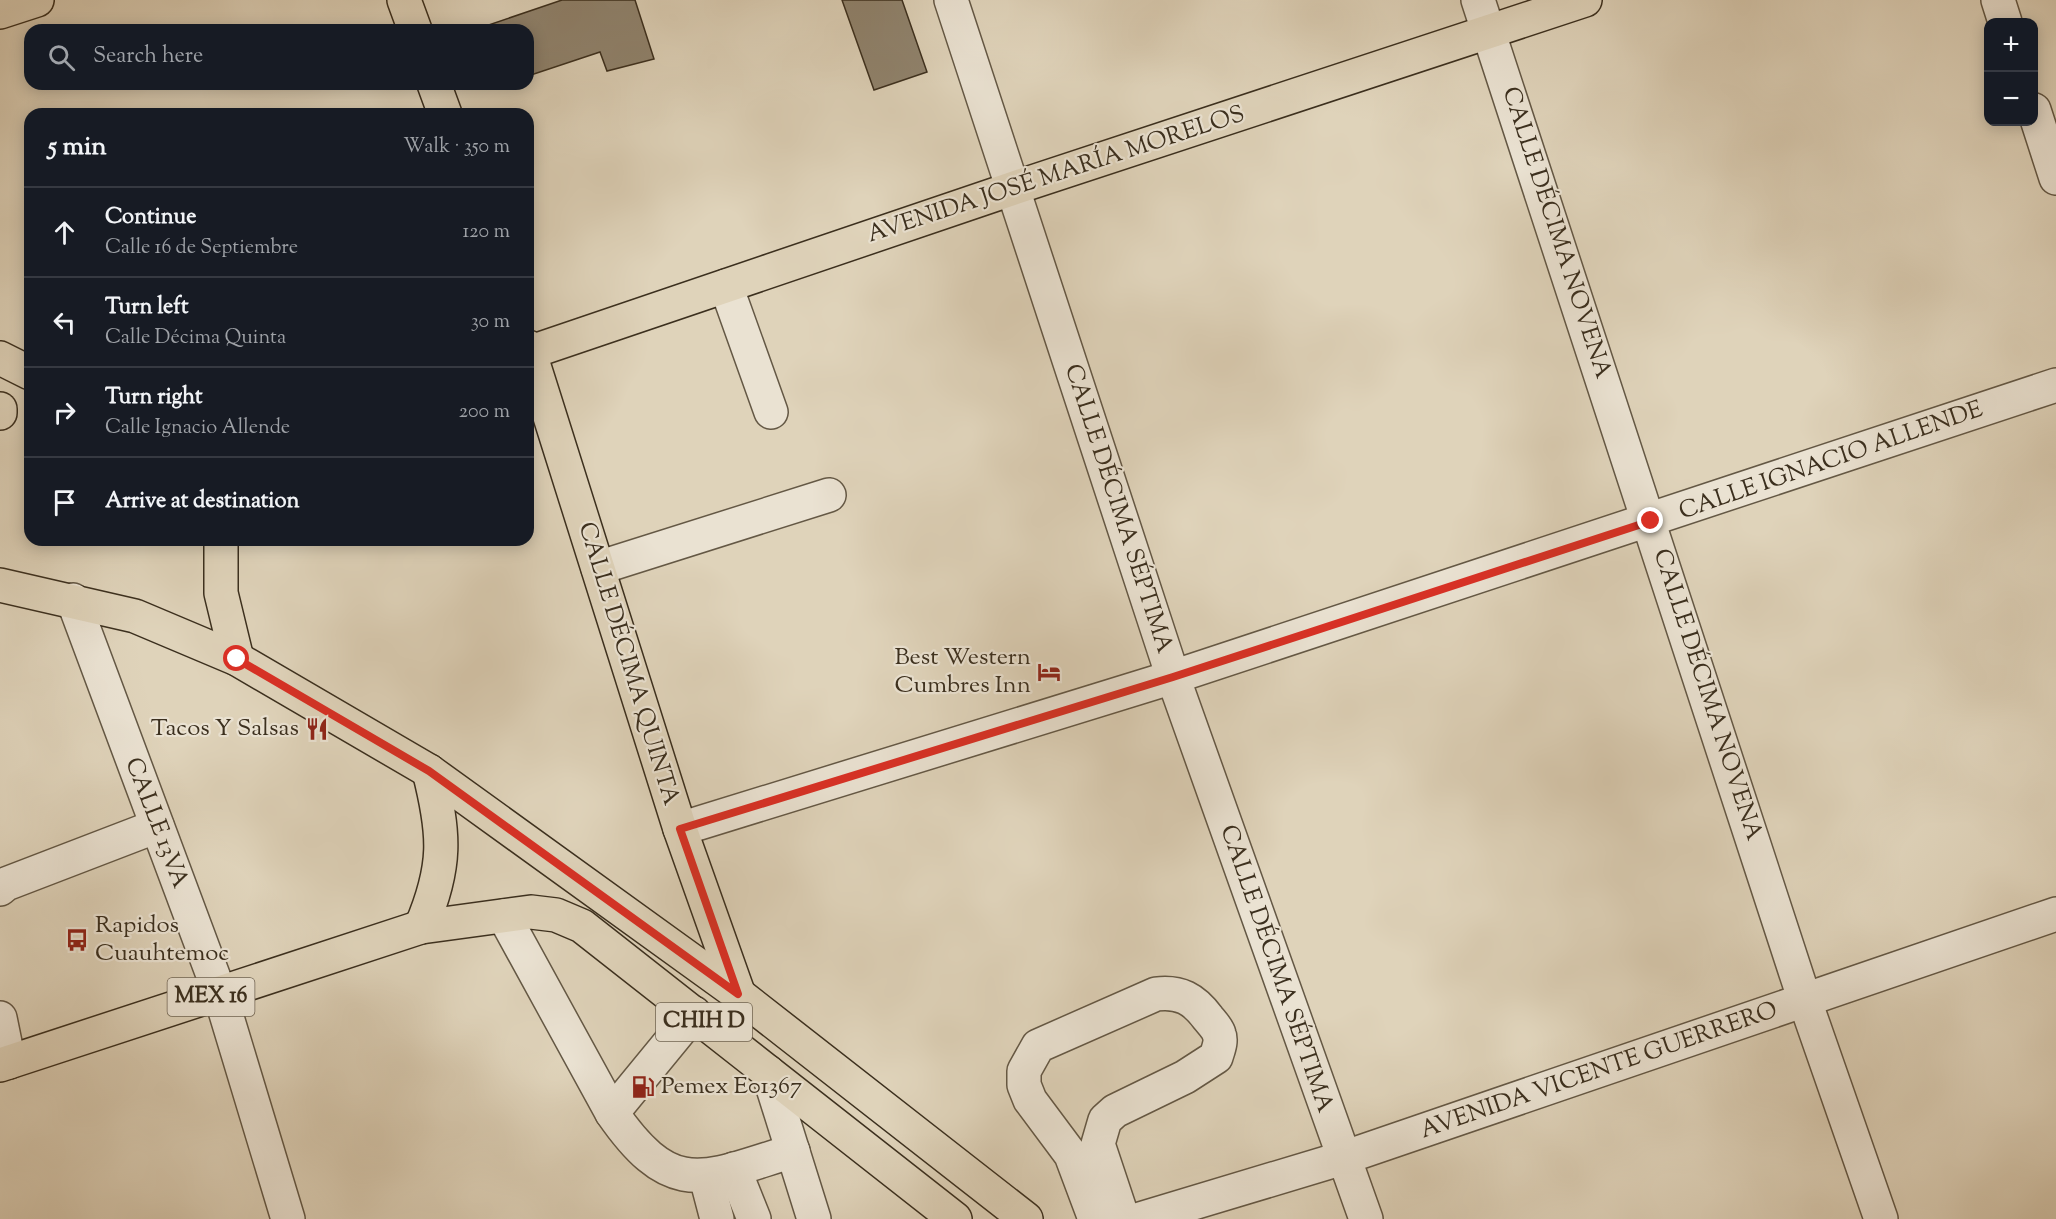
<!DOCTYPE html>
<meta charset="utf-8">
<style>
:root{--surface:#171b24;--page:#242831;--text:#f1f3f6;--muted:#9ea1a6;--line:#363941}
body{margin:0;font-family:"Sorts Mill Goudy",serif;background:var(--page);color:var(--text)}
.controls{position:absolute;right:18px;top:18px;display:grid;overflow:hidden;border-radius:12px;box-shadow:0 3px 15px #0003}
.controls button{width:54px;height:54px;display:grid;place-items:center;padding:0;border:0;border-bottom:2px solid var(--line);background:var(--surface);color:var(--text);font:30px sans-serif}
.stop{position:absolute;width:18px;height:18px;margin:-14px;border:4px solid #d93025;border-radius:50%;background:#fff}
.stop.end{background:#d93025;border-color:#fff;box-shadow:0 2px 6px #0008}
.list{margin:0;padding:0;list-style:none}
h2{display:flex;justify-content:space-between;align-items:center;height:78px;margin:0;padding:0 24px;font-size:26px}
h2 small{font-size:20px;font-weight:400;color:var(--muted)}
.list li{display:grid;grid-template-columns:39px 1fr auto;gap:18px;align-items:center;box-sizing:border-box;height:90px;padding:0 24px;border-top:2px solid var(--line)}
.list b{display:block;font-size:22px;white-space:nowrap}
.list p{margin:0;font-size:20px;white-space:nowrap;color:var(--muted)}
.list em{font-size:20px;font-style:normal;color:var(--muted)}
.icon{flex:none;width:33px;height:33px;fill:none;stroke:currentColor;stroke-width:2;stroke-linecap:round;stroke-linejoin:round}
.map{position:relative;flex:none;width:2056px;height:1219px;overflow:hidden}
.search{position:absolute;background:var(--surface);box-shadow:0 3px 15px #0003;left:24px;top:24px;width:510px;height:66px;display:flex;align-items:center;gap:15px;box-sizing:border-box;padding:0 21px;border-radius:18px;color:var(--muted);font-size:22px}
.panel{position:absolute;background:var(--surface);box-shadow:0 3px 15px #0003;left:24px;top:108px;width:510px;height:438px;border-radius:18px}
.map>svg:first-child{display:block}
.building{fill:#90846f;stroke:#3b2f1e;stroke-width:1.5}
.lines{fill:none;stroke-linecap:round;stroke-linejoin:round}
.minor-casing{stroke:#645845;stroke-width:36}
.major-casing{stroke:#3b2f1e;stroke-width:36}
.minor{stroke:#eae2d2;stroke-width:33}
.major{stroke:#dfd3ba;stroke-width:33}
.route{stroke:#d93025;stroke-width:8}
.labels{text-anchor:middle;dominant-baseline:central;stroke-width:4.5;stroke-linejoin:round;paint-order:stroke}
.shield{fill:#eae2d2;stroke:#706554;stroke-width:1.5}
.shield-label{font-size:22px;font-weight:bold;fill:#3b2f1e}
.street-label{font-size:24px;fill:#3b2f1e;stroke:#eae2d2}
.poi-label{font-size:24px;fill:#3b2f1e;stroke:#eae2d2;text-anchor:end}
</style>
<div class="map">
<svg width="2056" height="1219" viewBox="0 0 2056 1219">
<rect width="100%" height="100%" fill="#dfd3ba"/>
<filter id="stains"><feTurbulence type="fractalNoise" baseFrequency=".00333" numOctaves="4"/><feColorMatrix values="0 0 0 0 .2 0 0 0 0 .09 0 0 0 0 .02 0 0 0 .5 -.17"/></filter>
<radialGradient id="worn" r=".72"><stop offset=".6" stop-color="#630" stop-opacity="0"/><stop offset="1" stop-color="#630" stop-opacity=".3"/></radialGradient>
<g class="building">
<path d="M562,0h73l19,59 -47,12 -7,-19 -72,24v-46h-54z"/>
<path d="M842,0h60l25,72 -53,18z"/>
</g>
<g class="lines">
<g class="minor-casing">
<g id="minor">
<path d="M951,0l222,677 193,542"/>
<path d="M1478,0l327,1001 76,218"/>
<path d="M1998,0l7,22"/>
<path d="M2034,110l22,68"/>
<path d="M726,286l45,126"/>
<path d="M598,568l231,-73"/>
<path d="M73,600l147,394 68,225"/>
<path d="M680,829l493,-152 883,-292"/>
<path d="M0,889l6,-5 151,-58"/>
<path d="M504,916l108,197c61,88 92,65 181,38"/>
<path d="M0,1018l9,44"/>
<path d="M768,1072l46,147"/>
<path d="M612,1113l82,-100"/>
<path d="M734,1169l20,50"/>
<path d="M706,1177l11,42"/>
<path d="M1095,1219l-24,-64 -41,-55 -6,-15v-14l14,-25 118,-52c24,-3 38,5 52,24 4,5 10,11 11,16 3,7 -1,16 -3,23l-31,20 -70,34 -10,9 -7,24 25,75"/>
<path d="M1140,1219l203,-61 713,-244"/>
</g>
</g>
<g class="major-casing">
<g id="major">
<path d="M404,0l11,30"/>
<path d="M0,12l37,-12"/>
<path d="M434,84l11,30"/>
<path d="M528,347l152,482 60,169"/>
<path d="M528,353l486,-165 571,-188"/>
<path d="M0,358l30,15"/>
<path d="M0,409v4"/>
<path d="M221,540v53l16,66"/>
<path d="M0,585l135,31 102,43 192,112 309,223 288,225"/>
<path d="M421,927c26,-61 24,-93 8,-156"/>
<path d="M0,1065l421,-138 110,-15 25,3 26,11 373,293"/>
</g>
</g>
<use href="#minor" class="minor"/>
<use href="#major" class="major"/>
</g>
<g class="lines">
<path class="route" d="M237,659l192,112 309,223 -58,-165 493,-152 478,-156"/>
</g>
<defs>
<g id="hotel-bare" transform="scale(1.8)"><path d="M-6-4.5h1.5V1H6V5H4.5V3h-9V5H-6ZM-4 0a1.8 1.8 0 1 1 3.6 0ZM.5 0V-2.5h3Q6-2.5 6 0Z" fill="#8f2418" stroke="#eae2d2" stroke-width="2.5" paint-order="stroke"/></g>
<g id="restaurant-bare" transform="scale(1.8)"><path d="M-5-6h1v4h1v-4h1v4h1v-4h1v5L-1.5 .5V6h-2V.5L-5-1ZM5-6V6H3V1.5H1.5Q1.5-4 5-6Z" fill="#8f2418" stroke="#eae2d2" stroke-width="2.5" paint-order="stroke"/></g>
<g id="bus-bare" transform="scale(1.8)"><path d="M-5-6H5V4H4V6H2V4H-2V6H-4V4H-5ZM-3.5-4V0h7V-4ZM-3.5 1.2v1.5H-2V1.2ZM2 1.2v1.5H3.5V1.2Z" fill="#8f2418" stroke="#eae2d2" stroke-width="2.5" paint-order="stroke"/></g>
<g id="fuel-bare" transform="scale(1.8)"><path d="M-5.5-6h7V0h2V4h1.3V-2.5L3-4.5l.8-.8L6-3V5H2.5V1h-1V6h-7ZM-4.2-4.7v3.2H.2V-4.7Z" fill="#8f2418" stroke="#eae2d2" stroke-width="2.5" paint-order="stroke"/></g>
</defs>
<g fill-rule="evenodd">
<use href="#hotel-bare" x="1049" y="672"/>
<use href="#restaurant-bare" x="317" y="729"/>
<use href="#bus-bare" x="77" y="940"/>
<use href="#fuel-bare" x="643" y="1087"/>
</g>
<g class="labels">
<g class="shield">
<rect x="167.5" y="978" width="87" height="38" rx="4.5"/>
<rect x="656" y="1003" width="96" height="38" rx="4.5"/>
</g>
<g class="shield-label">
<text x="211" y="997">MEX 16</text>
<text x="704" y="1022">CHIH D</text>
</g>
<g class="street-label">
<text transform="translate(1056 175) rotate(-18)">AVENIDA JOSÉ MARÍA MORELOS</text>
<text transform="translate(1556 233) rotate(72)">CALLE DÉCIMA NOVENA</text>
<text transform="translate(1831 461) rotate(-19)">CALLE IGNACIO ALLENDE</text>
<text transform="translate(1118 509) rotate(72)">CALLE DÉCIMA SÉPTIMA</text>
<text transform="translate(628 664) rotate(73)">CALLE DÉCIMA QUINTA</text>
<text transform="translate(1707 695) rotate(72)">CALLE DÉCIMA NOVENA</text>
<text transform="translate(156 823) rotate(69)">CALLE 13VA</text>
<text transform="translate(1276 969) rotate(71)">CALLE DÉCIMA SÉPTIMA</text>
<text transform="translate(1599 1071) rotate(-19)">AVENIDA VICENTE GUERRERO</text>
</g>
<g class="poi-label">
<text x="1031" y="658">Best Western<tspan x="1031" dy="28">Cumbres Inn</tspan></text>
<text x="299" y="729">Tacos Y Salsas</text>
<text x="95" y="926" text-anchor="start">Rapidos<tspan x="95" dy="28">Cuauhtemoc</tspan></text>
<text x="661" y="1087" text-anchor="start">Pemex E01367</text>
</g>
</g>
<rect width="100%" height="100%" filter="url(#stains)"/>
<rect width="100%" height="100%" fill="url(#worn)"/>
</svg>
<div class="controls">
<button>+</button>
<button>−</button>
</div>
<div class="stop" style="left:237px;top:659px"></div>
<div class="stop end" style="left:1651px;top:521px"></div>
<div class="search"><svg class="icon" aria-label="search" viewBox="0 0 24 24"><circle cx="10" cy="10" r="6"/><path d="M15 15l6 6"/></svg>Search here</div>
<section class="panel">
<h2>5 min<small>Walk · 350 m</small></h2>
<ul class="list">
<li><svg class="icon" aria-label="ahead" viewBox="0 0 24 24"><path d="M12 20V5M6 11l6-6 6 6"/></svg><div><b>Continue</b><p>Calle 16 de Septiembre</p></div><em>120 m</em></li>
<li><svg class="icon" aria-label="left" viewBox="0 0 24 24"><path d="M17 20v-9H6M10 6l-5 5 5 5"/></svg><div><b>Turn left</b><p>Calle Décima Quinta</p></div><em>30 m</em></li>
<li><svg class="icon" aria-label="right" viewBox="0 0 24 24"><path d="M7 20v-9h11M14 6l5 5-5 5"/></svg><div><b>Turn right</b><p>Calle Ignacio Allende</p></div><em>200 m</em></li>
<li><svg class="icon" aria-label="arrive" viewBox="0 0 24 24"><path d="M6 21V4h12l-3 4 3 4H6"/></svg><div><b>Arrive at destination</b></div></li>
</ul>
</section>
</div>
